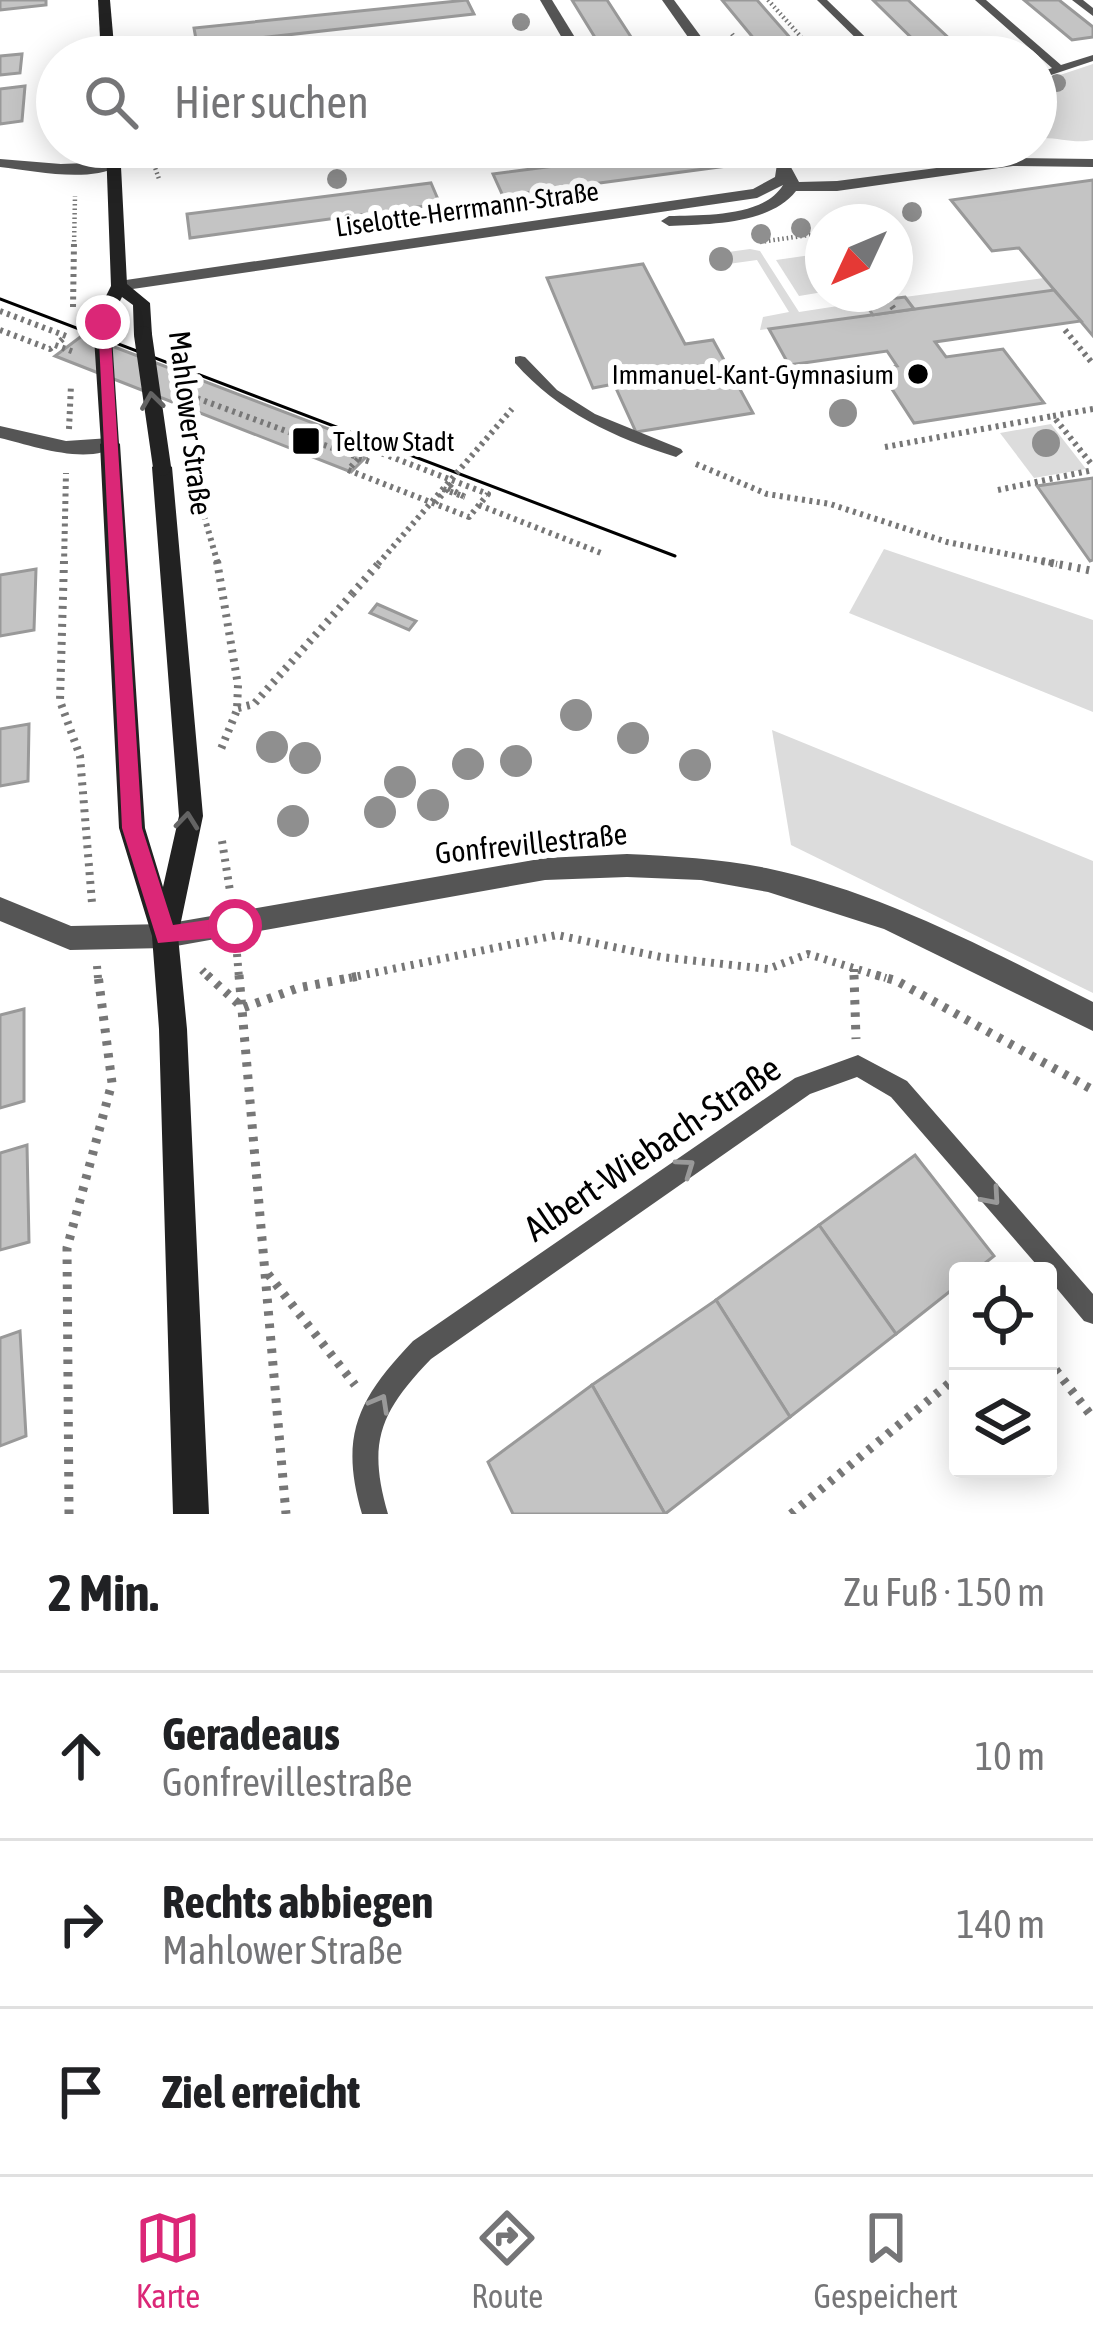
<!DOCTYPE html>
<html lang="de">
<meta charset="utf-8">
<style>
:root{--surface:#fff;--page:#f2f2f2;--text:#202124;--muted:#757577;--line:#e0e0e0;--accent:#db2777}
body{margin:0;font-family:"Asap Condensed",sans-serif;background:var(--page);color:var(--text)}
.controls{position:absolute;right:36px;bottom:36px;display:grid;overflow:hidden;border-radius:12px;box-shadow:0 6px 30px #0003}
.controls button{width:108px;height:108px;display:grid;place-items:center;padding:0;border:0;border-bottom:3px solid var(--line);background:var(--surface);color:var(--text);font:60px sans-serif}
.compass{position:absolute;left:805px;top:204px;width:108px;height:108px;border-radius:50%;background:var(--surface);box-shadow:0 6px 30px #0003;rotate:226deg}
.stop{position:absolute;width:36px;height:36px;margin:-27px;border:9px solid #db2777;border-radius:50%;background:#fff}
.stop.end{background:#db2777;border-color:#fff;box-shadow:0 3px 12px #0008}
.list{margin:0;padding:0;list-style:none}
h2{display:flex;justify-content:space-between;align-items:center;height:156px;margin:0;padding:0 48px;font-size:51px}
h2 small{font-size:39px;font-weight:400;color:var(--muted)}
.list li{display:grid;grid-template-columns:78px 1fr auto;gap:36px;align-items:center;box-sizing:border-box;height:168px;padding:0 48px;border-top:3px solid var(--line)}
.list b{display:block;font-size:45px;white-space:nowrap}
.list p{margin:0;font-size:39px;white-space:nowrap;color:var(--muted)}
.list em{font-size:39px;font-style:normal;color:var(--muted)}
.icon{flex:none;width:66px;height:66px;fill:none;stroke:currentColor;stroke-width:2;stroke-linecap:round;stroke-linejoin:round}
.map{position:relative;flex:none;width:1093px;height:1514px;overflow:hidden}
.search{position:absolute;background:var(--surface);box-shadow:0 6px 30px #0003;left:36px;right:36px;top:36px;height:132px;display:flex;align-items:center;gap:30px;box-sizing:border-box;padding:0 42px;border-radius:66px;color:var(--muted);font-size:45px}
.sheet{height:660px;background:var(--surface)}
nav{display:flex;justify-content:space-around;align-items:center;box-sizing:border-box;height:168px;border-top:3px solid var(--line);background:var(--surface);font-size:33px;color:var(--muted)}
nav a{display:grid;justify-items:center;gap:6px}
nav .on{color:var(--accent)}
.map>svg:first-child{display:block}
.green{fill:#dcdcdc}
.building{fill:#c4c4c4;stroke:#999;stroke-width:3}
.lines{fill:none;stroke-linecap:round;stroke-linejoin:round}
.path-far3{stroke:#777;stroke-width:4.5;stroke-dasharray:1.5 3;stroke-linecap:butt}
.path-far2{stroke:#777;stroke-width:6;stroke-dasharray:3 4.5;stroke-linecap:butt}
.path-far1{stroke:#777;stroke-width:8;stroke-dasharray:3 6;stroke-linecap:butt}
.path{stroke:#777;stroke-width:9;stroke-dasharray:4.5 8;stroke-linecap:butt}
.service{fill:#555;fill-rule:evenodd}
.minor{fill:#555;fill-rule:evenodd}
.tertiary{fill:#555;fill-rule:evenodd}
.secondary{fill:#222;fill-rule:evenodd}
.tram{stroke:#000;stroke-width:3}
.path-bridge-far1{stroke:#777;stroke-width:6;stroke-dasharray:3 4.5;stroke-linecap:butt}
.path-bridge{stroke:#777;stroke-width:8;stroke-dasharray:3 6;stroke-linecap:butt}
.secondary-bridge{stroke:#222;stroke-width:18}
.tree{fill:#8f8f8f}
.oneway{stroke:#646464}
.oneway2{stroke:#999}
.route{fill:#db2777}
.poi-dot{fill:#000;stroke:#fff;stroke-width:4.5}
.labels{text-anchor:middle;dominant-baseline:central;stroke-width:12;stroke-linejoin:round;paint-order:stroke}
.far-street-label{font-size:27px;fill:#000;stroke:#fff}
.far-poi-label{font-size:27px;fill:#000;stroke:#fff;text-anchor:end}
.street-label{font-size:30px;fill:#000;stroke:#fff}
.near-street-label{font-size:36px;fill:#000;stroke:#fff}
</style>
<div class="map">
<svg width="1093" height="1514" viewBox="0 0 1093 1514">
<rect width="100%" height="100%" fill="#fff"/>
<g class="green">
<path d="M1093,64v76c-20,4 -34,-3 -54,-2l-3,-55z"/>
<path d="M750,249l10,2 39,61 65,-10 9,13 -113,15 3,-13 26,-5 -32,-52 -36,5 -7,-11z"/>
<path d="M818,254l5,6v32l-24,4 -23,-36z"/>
<path d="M1044,278l10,12 -140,19 -9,-12z"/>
<path d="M1051,424l35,45 -52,9 -34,-45z"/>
<path d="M884,549l209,71v92l-244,-99z"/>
<path d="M772,730l321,131v132l-302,-148z"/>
</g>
<g class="building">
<path d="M0,0h46v5l-46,5z"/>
<path d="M467,0l7,14 -277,31 -3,-17z"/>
<path d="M572,0h35l37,57h-37z"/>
<path d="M722,0h35l50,57h-38z"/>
<path d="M873,0h35l61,57h-38z"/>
<path d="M1024,0h35l34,27v10l-21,3z"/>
<path d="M22,54l-2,19 -20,2v-19z"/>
<path d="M25,86l-3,35 -22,3v-35z"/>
<path d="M702,147h19l13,18 -231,31 -10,-22z"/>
<path d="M1093,180v156l-74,-88 -27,3 -41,-51z"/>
<path d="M431,183l9,21 -250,34 -3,-24z"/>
<path d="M643,264l42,80 28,-4 40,73 -117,19 -22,-48 -21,4 -46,-110z"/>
<path d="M1054,290l27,31 -146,21 11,15 57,-8 41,54 -130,20 -35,-54 18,-3 -10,-15 -98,14 -20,-36z"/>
<path d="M905,297l9,12 -41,6 -9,-13z"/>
<path d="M83,335l293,112 -25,25 -296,-116z"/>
<path d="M1093,478v82l-3,1 -53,-75z"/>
<path d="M36,569l-2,61 -34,6v-61z"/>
<path d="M377,604l39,17 -7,9 -39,-17z"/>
<path d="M29,724l-1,57 -28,5v-57z"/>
<path d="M24,1009v92l-24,7v-93z"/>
<path d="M27,1145l2,97 -29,8v-97z"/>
<path d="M915,1155l79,101 -19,15h-17v14l-62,49 -77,-109z"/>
<path d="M819,1225l77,109 -106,83 -74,-117z"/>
<path d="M716,1300l74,117 -125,97 -73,-129z"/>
<path d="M20,1331l6,105 -26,10v-108z"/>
<path d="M592,1385l73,129h-152l-25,-52z"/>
</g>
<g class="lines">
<g class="path-far3">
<path d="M768,0l51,57"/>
<path d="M732,34l17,23"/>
<path d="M179,48l86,-6 22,9"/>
<path d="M148,147l11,32"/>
<path d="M760,242l63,-9"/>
<path d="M74,246l1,-50"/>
</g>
<g class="path-far2">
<path d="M883,294l13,18"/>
<path d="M73,307l1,-64"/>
<path d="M0,311l66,25 -9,8"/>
<path d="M0,330l50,19 5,-4 19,7"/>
<path d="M1065,330l28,34"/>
<path d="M183,393l190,70"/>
<path d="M1093,409l-40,7 40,50"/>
<path d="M885,447l168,-31"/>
<path d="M368,448l120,46 -19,23 -121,-47z"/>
<path d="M696,464l71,30 63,10 117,38 110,22"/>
<path d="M448,488l17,9"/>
<path d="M998,490l95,-20"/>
<path d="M200,502l18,62"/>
<path d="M435,503l19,-22"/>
<path d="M479,505l122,48"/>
<path d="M64,564l2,-91"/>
</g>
<g class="path-far1">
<path d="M64,561l-4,140 20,55 12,147"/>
<path d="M217,561l21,124 -1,25 -16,39"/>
<path d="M1042,561l51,10"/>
<path d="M238,708l16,-4 98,-110"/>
<path d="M222,841l8,50"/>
<path d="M237,954l2,24"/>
<path d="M97,966l1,12"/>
<path d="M854,969v9"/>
<path d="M202,970l8,8"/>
<path d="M349,978l208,-43 104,22 107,12 40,-15 78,24"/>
</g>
<g class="path">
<path d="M207,975l36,33 55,-20 66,-13"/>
<path d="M239,975l47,539"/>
<path d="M854,975l2,64"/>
<path d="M876,975l21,6 196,109"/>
<path d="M268,1274l87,111"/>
<path d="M1048,1360l45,58"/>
<path d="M69,1514l-2,-266 45,-165 -14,-108"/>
<path d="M791,1514l167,-138"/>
</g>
<g class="service">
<path d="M817,0h10l59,57h-11z"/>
<path d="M975,0h11l75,65 32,-10v6l-57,19v-6l16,-6z"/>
<path d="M1072,0h11l10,8v8z"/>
<path d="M520,356l5,1 32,33 38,24 86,35 2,3 -7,5c-61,-19 -118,-45 -161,-94v-6z"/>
<path d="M858,1055l49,26 186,213v30l-9,-3 -36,-43v-7h-6l-151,-174 -34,-20 -47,17 -379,265c-51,53 -64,83 -43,155h-26c-23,-79 -4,-115 51,-173l382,-263z"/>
</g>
<g class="minor">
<path d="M540,0h12l35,57h-14z"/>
<path d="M662,0h12l42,57h-14z"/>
<path d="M766,147h14l19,35 38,-1 176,-23 80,1v8l-80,-1 -176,25h-41c-27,34 -87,33 -127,35l-8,-5 8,-5c34,-1 95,1 114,-31l-26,13 -638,93 -8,-5 8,-5 634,-92 22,-12 2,-13z"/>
<path d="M0,159l61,5 51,-2 7,4c-31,17 -84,5 -119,1z"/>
<path d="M0,426l66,15 44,-3 10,6c-30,23 -86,2 -120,-6z"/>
<path d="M0,897l71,29 94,-2 9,3 4,9 -4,9 -9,3 -95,2 -70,-29z"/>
</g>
<path class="tertiary" d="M627,854c47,2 93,5 139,14 116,24 223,82 327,134v29l-209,-102 -116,-37 -67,-12 -74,-3 -82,3 -380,68 -9,-3 -4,-9 4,-9 9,-3 380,-66z"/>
<g class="secondary">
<path d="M98,0h12l5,57h-14z"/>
<path d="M106,147h14l7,137 23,19 2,32 -9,5 -9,-5 -1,-30 -11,-8 -14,29 -15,-4 18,-36z"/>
<path d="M110,438l10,6 25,384 18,59 16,-71 -27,-349 10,-7 10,7 31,349 -25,120 9,93 22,485h-36l-14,-485 -7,-93 -33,-108 -19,-384z"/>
</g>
<path class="tram" d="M0,299l675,257"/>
<g class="path-bridge-far1">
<path d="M69,429l2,-44"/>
<path d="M443,489l22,8"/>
<path d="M378,564l134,-155"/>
</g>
<path class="path-bridge" d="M352,594l29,-33"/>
<g class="secondary-bridge">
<path d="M102,322l8,122"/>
<path d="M143,335l19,132"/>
</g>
</g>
<g class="tree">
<circle cx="521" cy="22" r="9"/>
<circle cx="1057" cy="83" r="9"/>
<circle cx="337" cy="179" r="10"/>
<circle cx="912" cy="212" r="10"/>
<circle cx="801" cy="228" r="10"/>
<circle cx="761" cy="234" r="10"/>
<circle cx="721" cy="259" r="12"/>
<circle cx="843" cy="413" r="14"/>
<circle cx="1046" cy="443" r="14"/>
<circle cx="576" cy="715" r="16"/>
<circle cx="633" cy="738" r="16"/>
<circle cx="272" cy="747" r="16"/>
<circle cx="305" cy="758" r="16"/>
<circle cx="516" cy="761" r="16"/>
<circle cx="468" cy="764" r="16"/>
<circle cx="695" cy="765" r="16"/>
<circle cx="400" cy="782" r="16"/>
<circle cx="433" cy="805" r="16"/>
<circle cx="380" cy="812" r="16"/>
<circle cx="293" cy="821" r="16"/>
</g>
<defs><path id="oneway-chevron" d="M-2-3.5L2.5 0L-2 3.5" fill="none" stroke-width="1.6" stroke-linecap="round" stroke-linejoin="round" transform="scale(3)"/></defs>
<g class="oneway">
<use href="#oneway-chevron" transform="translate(152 401) rotate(-98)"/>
<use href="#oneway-chevron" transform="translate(187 821) rotate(-84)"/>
</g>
<g class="oneway2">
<use href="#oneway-chevron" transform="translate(686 1167) rotate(-35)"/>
<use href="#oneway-chevron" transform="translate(992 1197) rotate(49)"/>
<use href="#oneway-chevron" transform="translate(380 1403) rotate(-61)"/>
</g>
<path class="route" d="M98,319l12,3 32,506 31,97 62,-9 11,10 -11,10 -77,7 -36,-115z"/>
<g class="poi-dot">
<circle cx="918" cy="374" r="12"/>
<rect x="291" y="426" width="30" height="30" rx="6"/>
</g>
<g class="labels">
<g class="far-street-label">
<text transform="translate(467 209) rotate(-8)">Liselotte-Herrmann-Straße</text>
</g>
<g class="far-poi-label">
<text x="894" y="374">Immanuel-Kant-Gymnasium</text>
<text x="333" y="441" text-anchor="start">Teltow Stadt</text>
</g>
<g class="street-label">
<text transform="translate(191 423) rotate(83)">Mahlower Straße</text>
<text transform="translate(531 843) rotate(-6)">Gonfrevillestraße</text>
</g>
<g class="near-street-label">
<text transform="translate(652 1148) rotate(-34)">Albert-Wiebach-Straße</text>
</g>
</g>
</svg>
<div class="controls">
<button><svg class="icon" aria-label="locate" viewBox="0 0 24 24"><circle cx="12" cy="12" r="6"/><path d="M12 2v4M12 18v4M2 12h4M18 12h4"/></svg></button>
<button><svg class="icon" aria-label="layers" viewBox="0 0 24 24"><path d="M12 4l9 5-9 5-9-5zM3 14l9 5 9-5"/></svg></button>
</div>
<svg class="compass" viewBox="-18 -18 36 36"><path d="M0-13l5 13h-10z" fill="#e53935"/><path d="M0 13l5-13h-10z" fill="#757577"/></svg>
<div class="stop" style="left:235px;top:926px"></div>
<div class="stop end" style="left:103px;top:322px"></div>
<div class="search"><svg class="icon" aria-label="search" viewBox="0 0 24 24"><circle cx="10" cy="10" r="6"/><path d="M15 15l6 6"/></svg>Hier suchen</div>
</div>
<section class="sheet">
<h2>2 Min.<small>Zu Fuß · 150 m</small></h2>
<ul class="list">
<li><svg class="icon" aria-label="ahead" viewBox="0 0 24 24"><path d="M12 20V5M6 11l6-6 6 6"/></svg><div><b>Geradeaus</b><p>Gonfrevillestraße</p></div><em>10 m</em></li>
<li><svg class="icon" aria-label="right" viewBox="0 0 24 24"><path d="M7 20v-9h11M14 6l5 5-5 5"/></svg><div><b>Rechts abbiegen</b><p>Mahlower Straße</p></div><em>140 m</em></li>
<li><svg class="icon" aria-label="arrive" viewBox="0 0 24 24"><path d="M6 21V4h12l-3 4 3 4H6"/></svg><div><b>Ziel erreicht</b></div></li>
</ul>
</section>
<nav>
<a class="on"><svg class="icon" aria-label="map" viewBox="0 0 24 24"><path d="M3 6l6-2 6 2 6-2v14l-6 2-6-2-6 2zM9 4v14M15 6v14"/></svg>Karte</a>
<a><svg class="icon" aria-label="directions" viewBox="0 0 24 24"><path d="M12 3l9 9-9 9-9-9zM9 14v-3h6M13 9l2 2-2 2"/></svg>Route</a>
<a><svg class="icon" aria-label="saved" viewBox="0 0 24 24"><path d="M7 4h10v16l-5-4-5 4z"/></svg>Gespeichert</a>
</nav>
